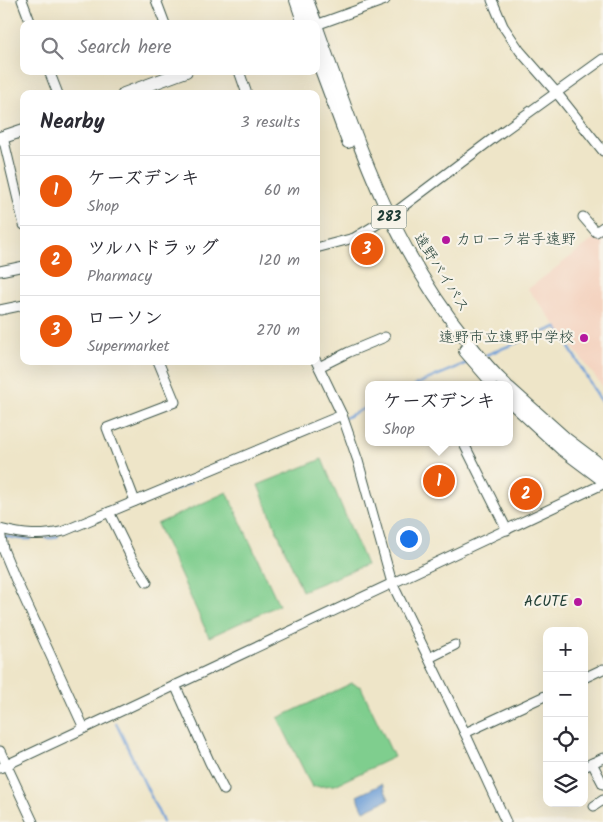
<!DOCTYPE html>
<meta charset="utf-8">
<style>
:root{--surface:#fff;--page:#f2f2f3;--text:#2b2b33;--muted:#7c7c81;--line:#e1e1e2;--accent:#ea580c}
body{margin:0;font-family:Kalam,"Klee One",sans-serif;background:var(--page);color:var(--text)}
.controls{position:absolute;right:15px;bottom:15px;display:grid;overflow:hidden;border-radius:10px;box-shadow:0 5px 20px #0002}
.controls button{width:45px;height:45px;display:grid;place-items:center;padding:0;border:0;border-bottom:1px solid var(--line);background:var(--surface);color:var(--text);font:25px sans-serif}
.you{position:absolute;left:408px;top:538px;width:18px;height:18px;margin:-12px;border:4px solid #fff;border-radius:50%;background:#1a73e8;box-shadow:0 0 0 8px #1a73e833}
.badge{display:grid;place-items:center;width:32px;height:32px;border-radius:50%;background:var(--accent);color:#fff;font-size:16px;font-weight:700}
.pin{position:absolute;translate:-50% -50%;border:2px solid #fff;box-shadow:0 1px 5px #0006}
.popup{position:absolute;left:365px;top:381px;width:148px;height:65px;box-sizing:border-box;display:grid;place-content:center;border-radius:10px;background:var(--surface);filter:drop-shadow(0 1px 4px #0005);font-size:16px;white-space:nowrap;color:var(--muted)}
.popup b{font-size:19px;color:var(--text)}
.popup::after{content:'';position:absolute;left:50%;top:100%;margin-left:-10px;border:10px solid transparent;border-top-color:var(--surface)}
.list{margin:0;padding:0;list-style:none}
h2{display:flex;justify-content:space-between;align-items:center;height:65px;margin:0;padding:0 20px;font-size:21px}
h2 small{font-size:16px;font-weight:400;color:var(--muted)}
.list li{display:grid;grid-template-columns:32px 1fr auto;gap:15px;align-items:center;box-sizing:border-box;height:70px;padding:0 20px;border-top:1px solid var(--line)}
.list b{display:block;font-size:19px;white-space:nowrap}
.list p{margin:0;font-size:16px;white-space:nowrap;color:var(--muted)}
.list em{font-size:16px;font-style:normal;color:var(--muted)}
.icon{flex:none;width:28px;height:28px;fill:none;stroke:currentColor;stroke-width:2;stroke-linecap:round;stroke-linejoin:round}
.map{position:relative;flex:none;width:603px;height:822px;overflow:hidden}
.search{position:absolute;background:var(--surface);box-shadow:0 5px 20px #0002;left:20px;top:20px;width:300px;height:55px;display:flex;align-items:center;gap:12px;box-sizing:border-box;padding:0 18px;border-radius:10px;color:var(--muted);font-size:19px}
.panel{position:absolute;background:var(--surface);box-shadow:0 5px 20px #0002;left:20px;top:90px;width:300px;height:275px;border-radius:10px}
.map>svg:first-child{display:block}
.built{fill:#f4d3c0}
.green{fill:#7fce8e;stroke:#4f8661}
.water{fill:#6d9ed7;stroke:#466e86}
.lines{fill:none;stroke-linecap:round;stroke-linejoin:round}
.stream{stroke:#6d9ed7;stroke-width:2.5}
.minor-casing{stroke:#3e564a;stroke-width:11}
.highway-casing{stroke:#3e564a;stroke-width:14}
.minor{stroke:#fff;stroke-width:9}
.highway{stroke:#fff;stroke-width:12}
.poi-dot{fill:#b5179e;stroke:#f7f3e8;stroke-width:2}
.labels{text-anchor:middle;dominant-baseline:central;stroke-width:4.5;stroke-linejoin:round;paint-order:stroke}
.shield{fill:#f7f3e8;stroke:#60746a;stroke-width:1}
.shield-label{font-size:14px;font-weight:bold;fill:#1f3d34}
.poi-label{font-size:15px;fill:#1f3d34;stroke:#f7f3e8;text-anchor:end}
.street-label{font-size:15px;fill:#1f3d34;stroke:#f7f3e8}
</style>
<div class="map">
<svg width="603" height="822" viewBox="0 0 603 822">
<rect width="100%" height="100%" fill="#f7f3e8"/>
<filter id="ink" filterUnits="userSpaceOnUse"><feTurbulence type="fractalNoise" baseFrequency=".02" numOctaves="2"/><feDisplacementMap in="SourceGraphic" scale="10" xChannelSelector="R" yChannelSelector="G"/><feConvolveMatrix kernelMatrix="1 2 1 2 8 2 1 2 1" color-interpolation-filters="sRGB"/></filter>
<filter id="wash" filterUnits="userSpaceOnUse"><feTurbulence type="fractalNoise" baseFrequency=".0096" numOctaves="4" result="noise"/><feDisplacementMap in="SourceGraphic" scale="20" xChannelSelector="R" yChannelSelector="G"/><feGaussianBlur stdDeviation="1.12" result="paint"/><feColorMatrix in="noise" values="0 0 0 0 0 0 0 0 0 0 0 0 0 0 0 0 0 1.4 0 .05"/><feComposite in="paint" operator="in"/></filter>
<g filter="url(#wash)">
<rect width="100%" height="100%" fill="#eee5c8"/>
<path class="built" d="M603,232v155l-75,-98z"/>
<g class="green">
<path d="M322,459l44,106 -64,26 -44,-106z"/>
<path d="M227,492l52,113 -70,32 -52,-113z"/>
<path d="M352,683l9,4 33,70 -59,28 -23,2 -34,-69z"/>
</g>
<path class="water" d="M382,784l7,15 -25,12 -7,-15z"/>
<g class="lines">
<g class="stream">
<path d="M486,355l68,-27h3l21,34 25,43"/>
<path d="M415,385l54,-23"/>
<path d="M345,418l24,-12"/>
<path d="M140,504l50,-21"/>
<path d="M4,536l16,3h11"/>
<path d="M46,538h7l5,-2"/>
<path d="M116,723l47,99"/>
</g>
</g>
</g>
<g filter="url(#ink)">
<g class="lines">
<g class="minor-casing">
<g id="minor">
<path d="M22,0l9,24"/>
<path d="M156,0l9,24"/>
<path d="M492,0l11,26 17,25 36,41 47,59"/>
<path d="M316,25l69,-25"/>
<path d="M49,71l9,23"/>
<path d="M239,71l8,23"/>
<path d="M3,137l21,88"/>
<path d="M583,217l13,15 7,-5"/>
<path d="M316,248l38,-10 35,-21 110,-83 104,-75"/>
<path d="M0,271l24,-5"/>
<path d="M0,310l24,-5"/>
<path d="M316,361l26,54 16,46 34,122 73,150 41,89"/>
<path d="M319,367l30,-15 36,-15"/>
<path d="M463,442l44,88"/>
<path d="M135,501l-28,-73 68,-26 -17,-41"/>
<path d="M109,512l23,47 15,23"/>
<path d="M0,529c24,6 40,8 64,2l278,-116"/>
<path d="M0,531l3,18 12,29 69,150"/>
<path d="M429,658l26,-13"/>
<path d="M584,678l19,-9"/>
<path d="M175,685l35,78 14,27"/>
<path d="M465,733l82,-38"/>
<path d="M0,751l33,71"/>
<path d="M592,763l11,21"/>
<path d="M584,767l19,-9"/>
<path d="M0,768l603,-284"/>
<path d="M594,806l9,-6"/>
</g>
</g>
<g class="highway-casing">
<g id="highway">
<path d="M296,0l8,24"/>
<path d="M307,0l9,24"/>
<path d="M316,25c40,112 74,220 150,314 12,16 25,32 40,46"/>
<path d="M316,56l32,86"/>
<path d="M124,94l62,-23"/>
<path d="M0,138l24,-8"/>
<path d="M465,351l26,30"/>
<path d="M509,388l57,51 37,28"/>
<path d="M509,400l54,50 40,30"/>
</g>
</g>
<use href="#minor" class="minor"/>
<use href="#highway" class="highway"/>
</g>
</g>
<g class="poi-dot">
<circle cx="446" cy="240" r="5"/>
<circle cx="584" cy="338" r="5"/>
<circle cx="578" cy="602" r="5"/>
</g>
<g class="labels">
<rect class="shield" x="371.5" y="205.5" width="35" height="23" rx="4"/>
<g class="shield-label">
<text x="389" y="217">283</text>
</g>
<g class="poi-label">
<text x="456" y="240" text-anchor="start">カローラ岩手遠野</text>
<text x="574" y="338">遠野市立遠野中学校</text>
<text x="568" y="602">ACUTE</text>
</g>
<g class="street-label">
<text transform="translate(441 273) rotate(58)">遠野バイパス</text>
</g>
</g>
</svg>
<div class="controls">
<button>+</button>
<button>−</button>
<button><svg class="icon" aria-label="locate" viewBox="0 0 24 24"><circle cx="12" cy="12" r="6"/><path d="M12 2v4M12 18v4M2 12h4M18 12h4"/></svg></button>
<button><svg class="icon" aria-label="layers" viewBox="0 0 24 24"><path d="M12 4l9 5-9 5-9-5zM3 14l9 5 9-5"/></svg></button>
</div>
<div class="you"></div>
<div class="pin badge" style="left:439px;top:481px">1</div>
<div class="popup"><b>ケーズデンキ</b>Shop</div>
<div class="pin badge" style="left:526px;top:494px">2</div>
<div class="pin badge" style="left:367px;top:249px">3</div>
<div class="search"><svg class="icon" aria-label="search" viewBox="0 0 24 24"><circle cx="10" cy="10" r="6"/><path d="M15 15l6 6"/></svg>Search here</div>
<section class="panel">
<h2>Nearby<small>3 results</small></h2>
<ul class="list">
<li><span class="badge">1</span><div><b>ケーズデンキ</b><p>Shop</p></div><em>60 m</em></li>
<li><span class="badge">2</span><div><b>ツルハドラッグ</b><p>Pharmacy</p></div><em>120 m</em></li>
<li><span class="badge">3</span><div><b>ローソン</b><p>Supermarket</p></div><em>270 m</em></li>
</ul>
</section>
</div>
